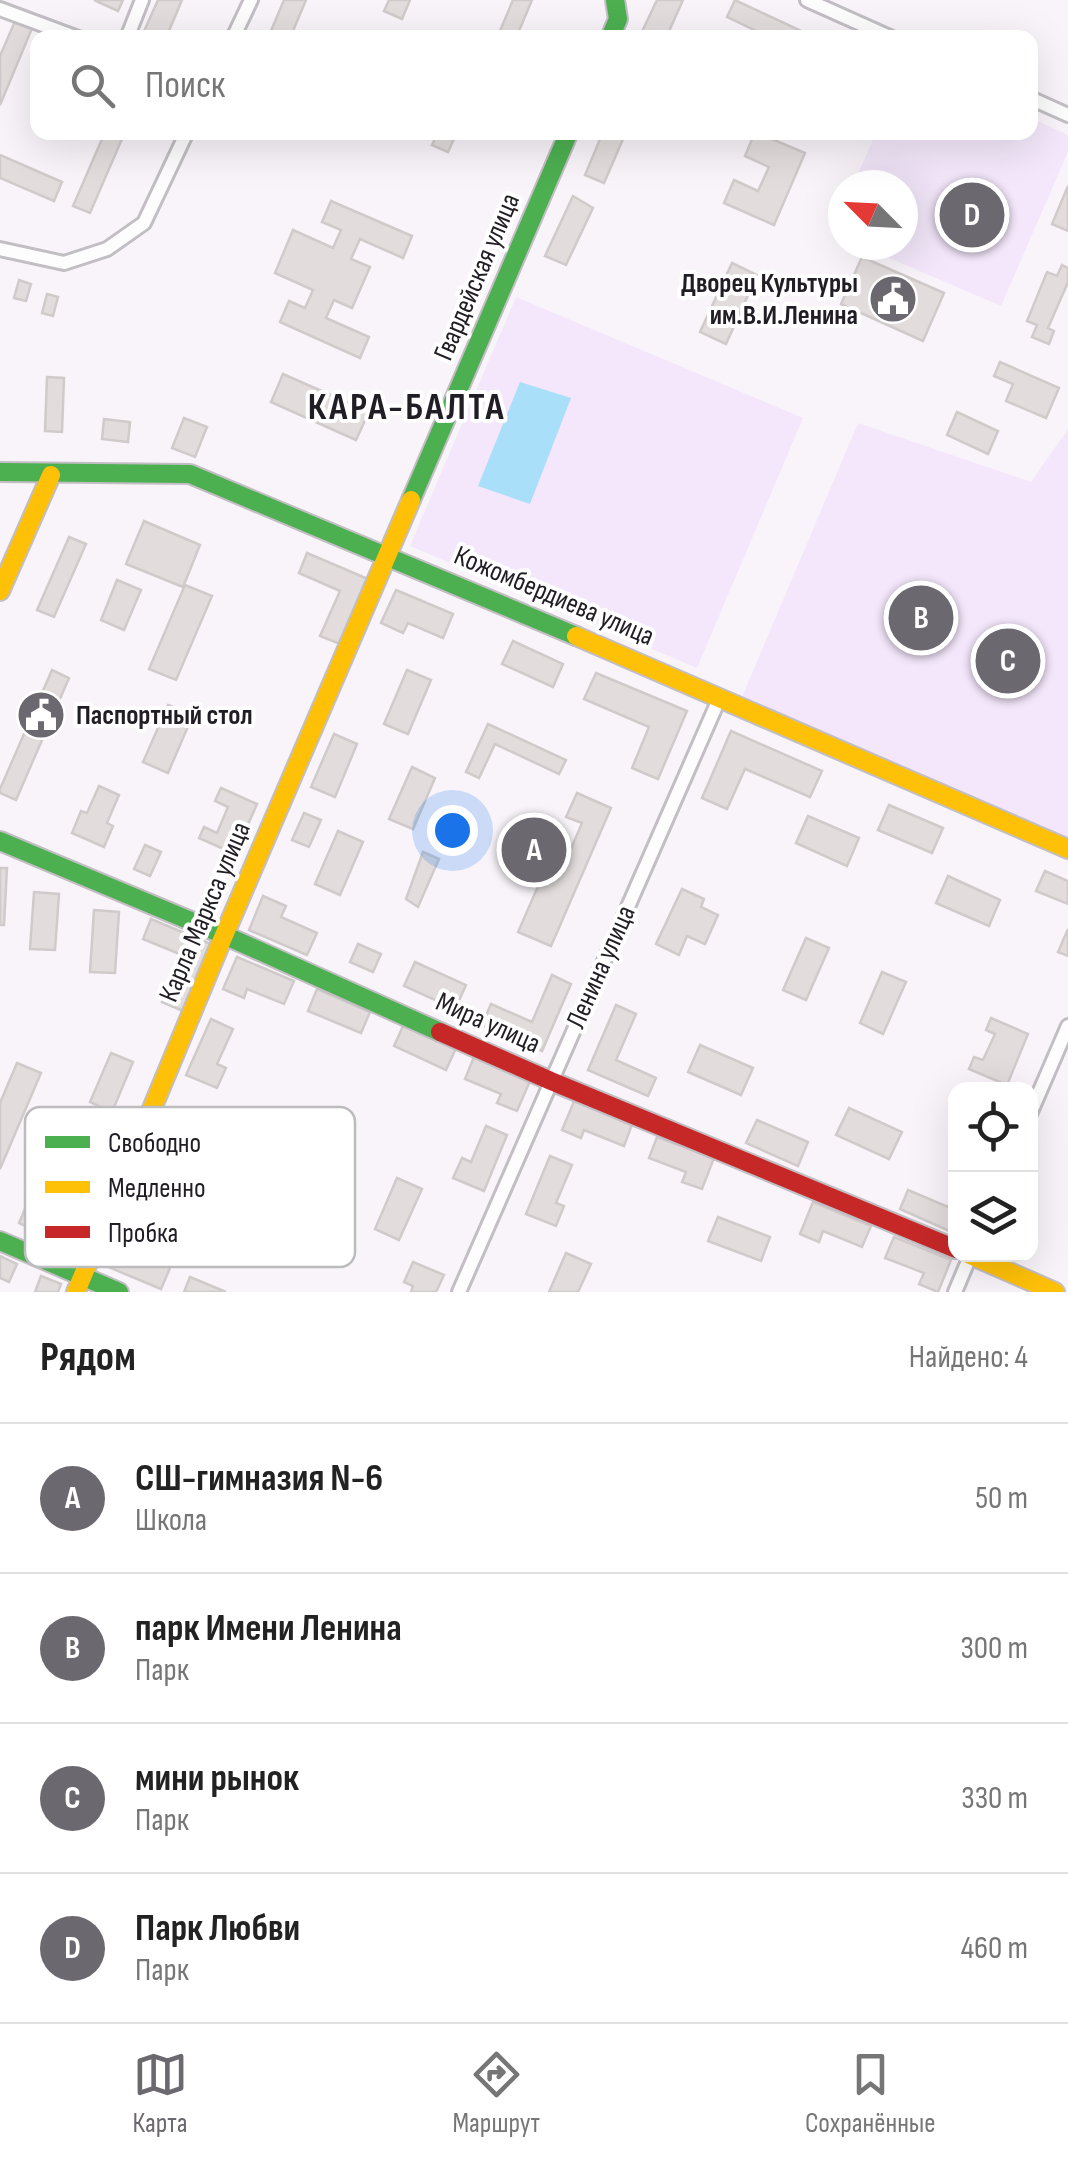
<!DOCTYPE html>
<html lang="ru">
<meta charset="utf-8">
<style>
:root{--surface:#fff;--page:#f2f2f2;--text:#222;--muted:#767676;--line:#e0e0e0;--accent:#6c686f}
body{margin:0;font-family:"Sofia Sans Condensed",sans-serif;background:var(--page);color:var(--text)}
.controls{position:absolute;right:30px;bottom:30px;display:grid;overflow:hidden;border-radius:20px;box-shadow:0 10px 40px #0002}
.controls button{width:90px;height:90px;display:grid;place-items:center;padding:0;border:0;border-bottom:2px solid var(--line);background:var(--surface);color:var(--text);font:50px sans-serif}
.compass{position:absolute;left:828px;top:170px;width:90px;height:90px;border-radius:50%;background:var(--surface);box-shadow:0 10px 40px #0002;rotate:294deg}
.you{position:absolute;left:452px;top:830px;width:35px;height:35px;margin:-25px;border:8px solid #fff;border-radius:50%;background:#1a73e8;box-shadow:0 0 0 15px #1a73e833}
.badge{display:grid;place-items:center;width:65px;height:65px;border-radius:50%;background:var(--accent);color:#fff;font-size:32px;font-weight:700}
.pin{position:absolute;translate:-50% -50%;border:5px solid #fff;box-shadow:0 2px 10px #0006}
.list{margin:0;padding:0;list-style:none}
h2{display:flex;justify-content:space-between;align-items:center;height:130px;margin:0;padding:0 40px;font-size:42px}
h2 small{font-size:32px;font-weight:400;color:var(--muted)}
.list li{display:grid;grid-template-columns:65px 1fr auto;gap:30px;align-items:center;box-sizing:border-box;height:150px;padding:0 40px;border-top:2px solid var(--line)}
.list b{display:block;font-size:38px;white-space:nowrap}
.list p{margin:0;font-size:32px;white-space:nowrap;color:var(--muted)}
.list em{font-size:32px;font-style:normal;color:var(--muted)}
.icon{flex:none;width:55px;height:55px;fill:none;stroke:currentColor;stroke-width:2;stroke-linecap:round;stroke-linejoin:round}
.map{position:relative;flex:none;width:1068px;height:1292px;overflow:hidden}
.search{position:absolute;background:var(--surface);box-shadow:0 10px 40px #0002;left:30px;right:30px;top:30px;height:110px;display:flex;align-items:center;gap:25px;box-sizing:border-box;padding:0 35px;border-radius:20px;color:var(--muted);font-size:38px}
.sheet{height:730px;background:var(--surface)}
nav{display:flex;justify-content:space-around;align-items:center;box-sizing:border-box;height:140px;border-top:2px solid var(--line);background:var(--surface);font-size:28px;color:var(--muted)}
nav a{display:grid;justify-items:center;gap:5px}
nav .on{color:var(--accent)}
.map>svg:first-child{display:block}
.green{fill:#f4e7fb}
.water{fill:#a9dff8}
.building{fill:#e2dddc;stroke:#d0cbca;stroke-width:2.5}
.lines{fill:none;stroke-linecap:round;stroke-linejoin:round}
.street-casing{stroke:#c2bec4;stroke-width:18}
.fast-casing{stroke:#c2bec4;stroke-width:22}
.slow-casing{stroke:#c2bec4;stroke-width:22}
.jam-casing{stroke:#c2bec4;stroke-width:22}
.street{stroke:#fefdfe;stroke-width:12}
.fast{stroke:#4caf50;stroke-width:18}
.slow{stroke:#ffc107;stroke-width:18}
.jam{stroke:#c62828;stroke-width:18}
.labels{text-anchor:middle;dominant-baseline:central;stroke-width:8;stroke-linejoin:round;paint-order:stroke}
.street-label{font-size:28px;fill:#211d24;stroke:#fff}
.poi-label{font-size:28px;font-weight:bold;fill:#211d24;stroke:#fff;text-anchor:end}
.district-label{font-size:38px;font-weight:bold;letter-spacing:2.5px;fill:#211d24;stroke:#fff}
.key{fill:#fff;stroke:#bcbbbd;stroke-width:2.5}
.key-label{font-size:28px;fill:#211d24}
</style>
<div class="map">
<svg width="1068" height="1292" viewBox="0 0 1068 1292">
<rect width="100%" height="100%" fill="#f8f4fa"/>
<g class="green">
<path d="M1031,118l37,17v17l-67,154 -142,-61h44v-60h-50l23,-52 154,-1z"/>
<path d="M516,297l287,121 -106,250 -287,-122z"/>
<path d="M858,423l173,59 37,-53v408l-326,-140z"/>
</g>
<path class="water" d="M520,382l51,16 -41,106 -52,-18z"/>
<g class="building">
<path d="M94,0h29l-5,11z"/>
<path d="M158,0h24l-16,38h-25z"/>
<path d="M284,0h22l-16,38h-22z"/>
<path d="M389,0h21l-8,19 -18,-8z"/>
<path d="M513,0h19l-16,38h-19z"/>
<path d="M657,0h26l-17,38h-27z"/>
<path d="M735,0l81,38h-45l-44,-21z"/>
<path d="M16,19l17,7 -33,79v-49z"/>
<path d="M105,132h20l-35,81 -17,-7z"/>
<path d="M438,132h19l-9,20 -16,-7z"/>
<path d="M603,132h23l-22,51 -19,-8z"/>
<path d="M755,132l50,21 -31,72 -50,-22 10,-23 24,11 11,-24 -24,-11z"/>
<path d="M0,155l62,27 -8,19 -54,-23z"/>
<path d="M1068,186v45l-16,-7z"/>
<path d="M573,196l20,12 -27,57 -21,-9z"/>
<path d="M331,201l81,35 -9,22 -43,-19 -9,20 19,8 -18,41 -18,-8 -8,18 43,19 -9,21 -80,-36 9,-21 16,7 8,-18 -38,-17 18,-43 40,18 8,-18 -19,-8z"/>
<path d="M862,257l82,36 -21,48 -82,-37z"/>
<path d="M732,263l25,12 -31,69 -26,-12z"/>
<path d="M1062,265l6,3v14l-20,46 6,3 -5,13 -17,-7 5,-12 -10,-4 20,-49 10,4z"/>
<path d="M19,280l12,4 -5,17 -12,-3z"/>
<path d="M47,294l11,3 -5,19 -11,-3z"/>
<path d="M1000,362l59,26 -13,30 -40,-17 7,-17 -19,-8z"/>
<path d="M283,374l86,38 -13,28 -85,-38z"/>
<path d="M47,377l17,1 -2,54 -17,-1z"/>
<path d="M957,412l41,19 -10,23 -41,-19z"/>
<path d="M184,418l23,9 -12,30 -23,-9z"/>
<path d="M104,419l26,3 -2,20 -26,-3z"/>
<path d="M144,521l56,24 -17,42 -57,-23z"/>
<path d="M69,537l17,7 -32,73 -17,-7z"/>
<path d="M307,553l61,26 -28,65 -20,-8 20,-45 -41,-18z"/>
<path d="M117,580l24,10 -17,40 -23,-10z"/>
<path d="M185,585l27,11 -36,84 -27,-11z"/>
<path d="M396,590l57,24 -10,24 -35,-15 -5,10 -22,-10z"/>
<path d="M513,641l50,23 -10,23 -51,-23z"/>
<path d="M52,670l17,8 -53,122 -16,-7v-4z"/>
<path d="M407,670l24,10 -23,54 -24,-10z"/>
<path d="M596,673l91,38 -29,68 -26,-11 17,-41 -65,-28z"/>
<path d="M168,705l25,10 -25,58 -25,-11z"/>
<path d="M488,724l78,36 -7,14 -64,-30 -16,34 -13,-6z"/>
<path d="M731,731l91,40 -12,26 -65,-28 -18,40 -25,-11z"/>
<path d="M334,734l23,10 -22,53 -24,-10z"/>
<path d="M412,767l23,11 -22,51 -24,-10z"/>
<path d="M99,786l20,9 -12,28 6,3 -9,21 -32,-14 9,-22 6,2z"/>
<path d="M221,788l36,16 -22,50 -36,-16 5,-11 13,6 11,-26 -13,-6z"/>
<path d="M577,793l34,15 -60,138 -33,-14 36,-82 14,6 14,-33 -16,-6z"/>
<path d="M889,805l54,23 -11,25 -54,-23z"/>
<path d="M304,813l17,7 -12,27 -17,-7z"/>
<path d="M808,816l51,22 -12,28 -51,-23z"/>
<path d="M338,831l25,11 -23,53 -25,-11z"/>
<path d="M145,845l16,7 -11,24 -16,-7z"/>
<path d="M423,852l16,7 -21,48 -12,-8z"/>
<path d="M0,868h7l-3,57h-4z"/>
<path d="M1045,871l23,10v23l-32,-13z"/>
<path d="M948,876l52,24 -11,26 -53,-23z"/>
<path d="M682,889l22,10 -3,8 17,8 -13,29 -18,-8 -8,19 -23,-11z"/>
<path d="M34,892l25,2 -4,56 -25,-1z"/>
<path d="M263,896l23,10 -5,11 36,16 -10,22 -58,-25z"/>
<path d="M94,910l25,2 -4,61 -25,-1z"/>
<path d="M151,919l60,25 -28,67 -21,-9 20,-47 -39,-16z"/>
<path d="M1068,929v27l-10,-4z"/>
<path d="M806,938l23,10 -23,52 -23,-10z"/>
<path d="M358,944l23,10 -8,18 -23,-10z"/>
<path d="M237,957l57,24 -10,23 -37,-15 -3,9 -21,-9z"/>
<path d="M415,962l51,23 -11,24 -51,-23z"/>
<path d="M882,972l24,10 -23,52 -23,-11z"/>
<path d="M552,975l19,9 -29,67 -60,-26 9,-21 41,18z"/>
<path d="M317,989l53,23 -9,21 -53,-22z"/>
<path d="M616,1005l20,9 -20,46 40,18 -8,18 -60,-26z"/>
<path d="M991,1018l37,16 -21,51 -38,-16 5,-12 9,3 12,-26 -9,-4z"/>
<path d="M211,1019l22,10 -16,35 9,4 -9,20 -31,-13z"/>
<path d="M404,1024l52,24 -10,22 -52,-24z"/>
<path d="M700,1045l53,23 -12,27 -53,-23z"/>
<path d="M111,1053l22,9 -21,50 -22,-10z"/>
<path d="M474,1057l56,24 -13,30 -20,-8 4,-9 -36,-15z"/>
<path d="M17,1063l24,10 -41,96v-66z"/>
<path d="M575,1099l58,23 -9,24 -40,-16 -3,8 -19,-8z"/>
<path d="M849,1108l53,24 -13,27 -53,-24z"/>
<path d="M757,1120l51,22 -10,24 -52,-23z"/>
<path d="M486,1126l21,9 -23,56 -31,-13 9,-20 9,4z"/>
<path d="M657,1137l57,21 -12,31 -20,-7 4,-10 -37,-14z"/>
<path d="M550,1156l22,9 -16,38 8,3 -8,20 -30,-12z"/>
<path d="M89,1175l18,7 -29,67 -59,-26 8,-19 42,18z"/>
<path d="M397,1178l25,11 -23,51 -24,-11z"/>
<path d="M908,1190l40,17 8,-17v44l-56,-25z"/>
<path d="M813,1202l58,24 -9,21 -39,-16 -4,11 -19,-8z"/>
<path d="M718,1217l52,20 -9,24 -53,-20z"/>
<path d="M894,1237l57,23 -13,32 -19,-8 5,-11 -39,-15z"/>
<path d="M118,1239l16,6 -3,7 39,16 -9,21 -55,-23z"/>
<path d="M566,1253l25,11 -13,28h-29z"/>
<path d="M0,1256l17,8 -8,18 -9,-4z"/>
<path d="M413,1262l31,13 -8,17h-25l2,-6 -9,-4z"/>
<path d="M41,1276l20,8 -3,8h-23z"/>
<path d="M190,1277l36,15h-42z"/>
</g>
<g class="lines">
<g class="street-casing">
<g id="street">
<path d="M807,0l85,38"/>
<path d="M0,9l78,29"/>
<path d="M127,38l15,-38"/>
<path d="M233,38l18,-38"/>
<path d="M1030,98l38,17"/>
<path d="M0,249l64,14 43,-14 37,-26 43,-91"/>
<path d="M1030,1114l38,-88"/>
<path d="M459,1292l261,-595"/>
<path d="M955,1292l16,-38"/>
</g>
</g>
<g class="fast-casing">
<g id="fast">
<path d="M610,38l8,-19 -3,-19"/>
<path d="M0,472l190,2 386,162"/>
<path d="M411,500l158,-368"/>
<path d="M0,841l224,94 216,97"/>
<path d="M0,1241l119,51"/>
</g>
</g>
<g class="slow-casing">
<g id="slow">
<path d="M0,591l51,-116"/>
<path d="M576,636l492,213"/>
<path d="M968,1254l87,38"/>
<path d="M76,1292l143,-345 192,-447"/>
</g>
</g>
<g class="jam-casing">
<path id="jam" d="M440,1032l111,49 405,168"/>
</g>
<use href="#street" class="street"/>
<use href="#fast" class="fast"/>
<use href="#slow" class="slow"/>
<use href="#jam" class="jam"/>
</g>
<defs>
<g id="civic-disc" transform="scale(2.5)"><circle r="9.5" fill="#6c686f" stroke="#fff"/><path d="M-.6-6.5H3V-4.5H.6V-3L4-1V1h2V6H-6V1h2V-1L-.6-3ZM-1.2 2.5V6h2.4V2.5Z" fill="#fff"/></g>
</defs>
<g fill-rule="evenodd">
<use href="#civic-disc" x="893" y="299"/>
<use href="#civic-disc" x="41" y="715"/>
</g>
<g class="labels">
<g class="street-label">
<text transform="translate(477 277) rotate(-67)">Гвардейская улица</text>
<text transform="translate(554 596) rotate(23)">Кожомбердиева улица</text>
<text transform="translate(205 912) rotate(-67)">Карла Маркса улица</text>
<text transform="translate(601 967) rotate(-66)">Ленина улица</text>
<text transform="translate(488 1023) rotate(24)">Мира улица</text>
</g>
<g class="poi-label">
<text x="858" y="283">Дворец Культуры<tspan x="858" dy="32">им.В.И.Ленина</tspan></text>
<text x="76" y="715" text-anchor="start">Паспортный стол</text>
</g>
<g class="district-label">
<text x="407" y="407">КАРА-БАЛТА</text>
</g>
</g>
<rect x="25" y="1107" width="330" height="160" rx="15" class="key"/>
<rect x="45" y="1136" width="45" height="12" fill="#4caf50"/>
<rect x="45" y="1181" width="45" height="12" fill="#ffc107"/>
<rect x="45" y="1226" width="45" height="12" fill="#c62828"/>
<g class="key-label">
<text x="108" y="1152">Свободно</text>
<text x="108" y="1197">Медленно</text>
<text x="108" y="1242">Пробка</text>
</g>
</svg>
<div class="controls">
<button><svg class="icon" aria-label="locate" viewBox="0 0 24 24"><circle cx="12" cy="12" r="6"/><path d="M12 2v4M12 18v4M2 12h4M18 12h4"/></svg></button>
<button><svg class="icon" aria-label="layers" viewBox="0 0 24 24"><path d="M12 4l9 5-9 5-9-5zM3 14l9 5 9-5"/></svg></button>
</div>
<svg class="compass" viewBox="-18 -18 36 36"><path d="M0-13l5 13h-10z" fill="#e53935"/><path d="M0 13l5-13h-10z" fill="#767676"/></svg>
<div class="you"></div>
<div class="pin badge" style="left:534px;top:850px">A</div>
<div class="pin badge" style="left:921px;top:618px">B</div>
<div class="pin badge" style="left:1008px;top:661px">C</div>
<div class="pin badge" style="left:972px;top:215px">D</div>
<div class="search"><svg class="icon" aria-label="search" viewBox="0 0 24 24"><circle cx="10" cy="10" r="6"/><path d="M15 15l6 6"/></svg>Поиск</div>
</div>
<section class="sheet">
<h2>Рядом<small>Найдено: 4</small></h2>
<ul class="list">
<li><span class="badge">A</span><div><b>СШ-гимназия N-6</b><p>Школа</p></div><em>50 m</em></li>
<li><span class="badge">B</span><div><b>парк Имени Ленина</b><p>Парк</p></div><em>300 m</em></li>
<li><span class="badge">C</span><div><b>мини рынок</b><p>Парк</p></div><em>330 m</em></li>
<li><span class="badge">D</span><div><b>Парк Любви</b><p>Парк</p></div><em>460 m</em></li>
</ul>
</section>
<nav>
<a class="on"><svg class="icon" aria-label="map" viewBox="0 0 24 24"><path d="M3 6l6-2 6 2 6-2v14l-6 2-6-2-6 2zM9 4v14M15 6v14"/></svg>Карта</a>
<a><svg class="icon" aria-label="directions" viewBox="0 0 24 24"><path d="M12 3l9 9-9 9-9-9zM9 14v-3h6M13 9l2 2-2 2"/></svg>Маршрут</a>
<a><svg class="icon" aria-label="saved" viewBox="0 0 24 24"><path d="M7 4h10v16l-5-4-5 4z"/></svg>Сохранённые</a>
</nav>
